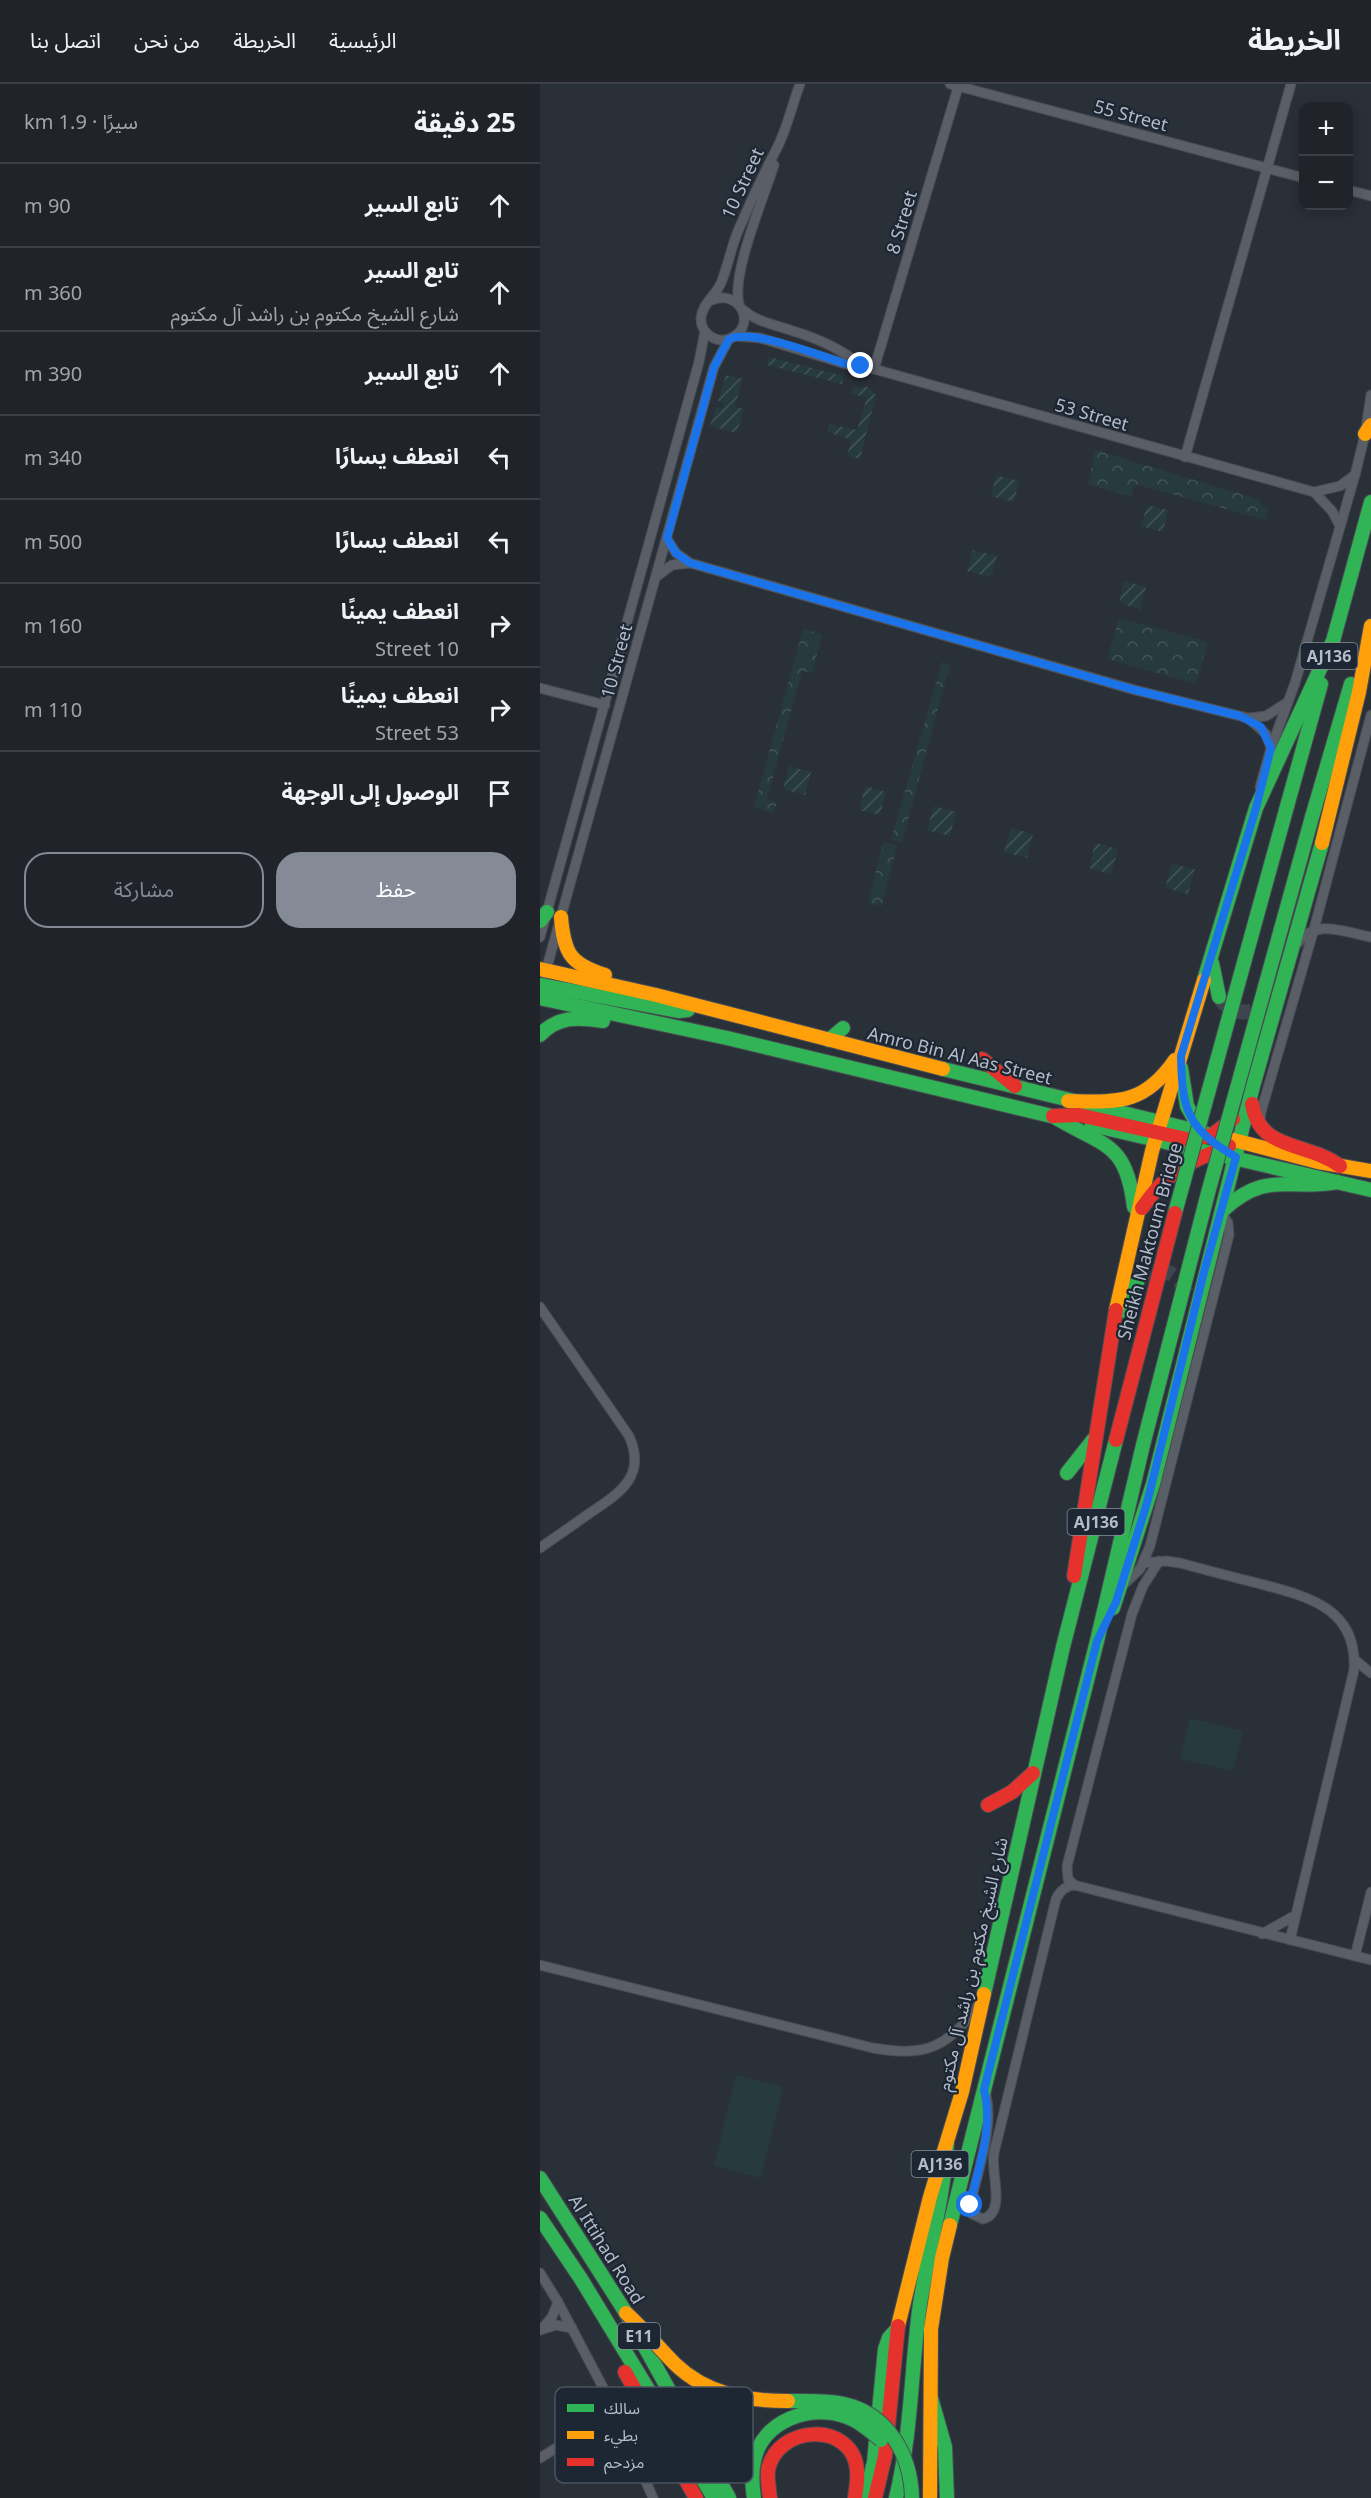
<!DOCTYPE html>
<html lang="ar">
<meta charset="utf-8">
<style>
:root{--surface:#20242a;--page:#282c32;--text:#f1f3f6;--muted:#a2a4a8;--line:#3d4147;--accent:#848b96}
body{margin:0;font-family:"Noto Sans","Noto Sans Arabic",sans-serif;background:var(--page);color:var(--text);direction:rtl}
.controls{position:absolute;right:18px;top:18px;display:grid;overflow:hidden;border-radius:12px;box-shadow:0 3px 15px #0003}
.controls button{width:54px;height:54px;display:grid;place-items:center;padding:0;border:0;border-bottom:2px solid var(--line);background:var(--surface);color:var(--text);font:30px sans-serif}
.stop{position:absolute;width:18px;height:18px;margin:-14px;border:4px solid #1a73e8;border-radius:50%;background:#fff}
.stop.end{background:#1a73e8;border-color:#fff;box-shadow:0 2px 6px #0008}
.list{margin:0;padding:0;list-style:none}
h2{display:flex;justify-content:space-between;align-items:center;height:78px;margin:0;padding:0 24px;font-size:26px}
h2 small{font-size:20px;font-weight:400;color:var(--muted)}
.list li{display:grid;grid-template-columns:39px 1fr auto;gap:18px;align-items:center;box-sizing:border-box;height:84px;padding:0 24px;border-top:2px solid var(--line)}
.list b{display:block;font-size:22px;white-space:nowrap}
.list p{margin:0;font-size:20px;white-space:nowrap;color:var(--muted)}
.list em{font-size:20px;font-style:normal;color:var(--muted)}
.actions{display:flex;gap:12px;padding:18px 24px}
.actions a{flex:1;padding:14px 0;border:2px solid var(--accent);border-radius:24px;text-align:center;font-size:21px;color:var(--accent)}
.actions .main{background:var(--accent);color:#fff}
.icon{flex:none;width:33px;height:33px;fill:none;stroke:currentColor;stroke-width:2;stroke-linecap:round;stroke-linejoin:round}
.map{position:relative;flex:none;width:831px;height:2414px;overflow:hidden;direction:ltr}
header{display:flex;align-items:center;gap:36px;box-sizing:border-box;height:84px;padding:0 30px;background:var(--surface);border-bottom:2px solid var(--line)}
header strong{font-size:28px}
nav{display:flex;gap:33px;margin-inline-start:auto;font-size:21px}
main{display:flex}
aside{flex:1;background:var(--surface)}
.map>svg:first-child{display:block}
.grass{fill:#273a3e}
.park{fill:url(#park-crowns)}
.garden{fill:url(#garden-furrows)}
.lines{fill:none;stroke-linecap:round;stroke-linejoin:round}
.primary-tunnel{stroke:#3f454e;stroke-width:15;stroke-dasharray:15 8;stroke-linecap:butt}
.street-casing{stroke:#484c53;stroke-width:11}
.fast-casing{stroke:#484c53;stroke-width:16}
.slow-casing{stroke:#484c53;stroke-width:16}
.jam-casing{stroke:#484c53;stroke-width:16}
.street{stroke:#5a5e66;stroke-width:9}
.fast{stroke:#30b455;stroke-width:14}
.slow{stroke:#ff9f0a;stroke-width:14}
.jam{stroke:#e5322d;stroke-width:14}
.fast-bridge-casing{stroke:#484c55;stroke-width:16;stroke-linecap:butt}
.slow-bridge-casing{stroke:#484c55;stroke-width:16;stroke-linecap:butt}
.jam-bridge-casing{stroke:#484c55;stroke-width:16;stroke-linecap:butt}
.fast-bridge{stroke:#30b455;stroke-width:14}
.slow-bridge{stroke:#ff9f0a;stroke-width:14}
.jam-bridge{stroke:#e5322d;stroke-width:14}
.route{stroke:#1a73e8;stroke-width:8}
.labels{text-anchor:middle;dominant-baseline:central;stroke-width:4.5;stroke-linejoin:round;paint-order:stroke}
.shield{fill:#1d2633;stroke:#878f9c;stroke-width:1.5}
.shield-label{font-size:16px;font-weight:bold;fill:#b4bcc9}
.street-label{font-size:18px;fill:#b4bcc9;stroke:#1d2633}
.key{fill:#1d2633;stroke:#4a5360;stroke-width:1.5}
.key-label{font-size:16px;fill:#b4bcc9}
</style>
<header>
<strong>الخريطة</strong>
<nav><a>الرئيسية</a><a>الخريطة</a><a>من نحن</a><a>اتصل بنا</a></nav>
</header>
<main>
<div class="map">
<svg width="831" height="2414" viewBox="0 0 831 2414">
<defs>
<pattern id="park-crowns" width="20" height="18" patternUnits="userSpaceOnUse" patternTransform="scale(1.5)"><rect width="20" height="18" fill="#273a3e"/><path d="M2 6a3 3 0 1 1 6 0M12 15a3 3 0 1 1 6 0" fill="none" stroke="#445559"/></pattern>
<pattern id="garden-furrows" width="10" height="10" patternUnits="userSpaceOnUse" patternTransform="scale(1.5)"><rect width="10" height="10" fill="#273a3e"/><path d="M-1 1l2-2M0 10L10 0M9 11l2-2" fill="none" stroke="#445559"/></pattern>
</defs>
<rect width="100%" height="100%" fill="#2a3038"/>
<g class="grass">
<path d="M650,1634l53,13 -10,40 -53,-12z"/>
<path d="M196,1991l47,12 -22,91 -47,-12z"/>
</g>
<g class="park">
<path d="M555,366l166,50 -1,6 9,2 -3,12 -131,-36 -4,13 -43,-13z"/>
<path d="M579,534l89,24 -12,42 -89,-25z"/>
<path d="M263,545l19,5 -9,39 -11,-2 -35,128 10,3 -3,11 -20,-6z"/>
<path d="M402,578l8,2 -48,179 -11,-3z"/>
<path d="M343,758l14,3 -15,61 -14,-3z"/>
</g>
<g class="garden">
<path d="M229,273l75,19 -2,8 -75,-19z"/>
<path d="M186,291l17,4 -8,27 9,3 -7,24 -27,-7 6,-19 6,1 1,-5 -5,-2z"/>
<path d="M313,303h15l8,8 -16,64 -13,-3 4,-16 -24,-8 3,-8 27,6 10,-33 -16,-3z"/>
<path d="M456,391l23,6 -5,21 -23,-6z"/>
<path d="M607,421l21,5 -5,22 -22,-6z"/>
<path d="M433,466l24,6 -6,21 -24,-6z"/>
<path d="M584,497l22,6 -6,22 -21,-6z"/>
<path d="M249,682l22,6 -6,23 -22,-6z"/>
<path d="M325,702l21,6 -6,23 -21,-5z"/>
<path d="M394,722l22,6 -6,24 -23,-6z"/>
<path d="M471,744l22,6 -6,24 -23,-6z"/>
<path d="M555,759l23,6 -7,25 -22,-6z"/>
<path d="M632,780l23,5 -7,25 -23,-6z"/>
</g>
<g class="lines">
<g class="primary-tunnel">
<path d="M679,913c11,17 30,20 47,7"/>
<path d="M598,1196c18,-16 40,-10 48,12"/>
</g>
<g class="street-casing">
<g id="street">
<path d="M410,0l354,94"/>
<path d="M808,106l23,6"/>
<path d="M172,216c27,-11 45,23 21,37 -14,9 -33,-3 -32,-19 1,-14 15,-23 20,-35 7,-17 10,-35 17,-52 12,-28 25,-56 39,-83 10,-19 15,-43 23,-64"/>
<path d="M199,220c-8,-30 25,-107 35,-139"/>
<path d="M203,226c14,12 30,14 47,20 23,7 53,19 71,36"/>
<path d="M195,252l25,2 86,26 28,5 440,123 26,-6 15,-11"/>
<path d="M334,285l85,-285"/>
<path d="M645,373l106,-373"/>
<path d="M774,408l18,19 8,15"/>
<path d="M127,455l9,14 14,10 445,127 113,28 18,16 5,14"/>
<path d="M117,492l15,-11 18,-2"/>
<path d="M0,604l65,17"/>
<path d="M710,634l16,-2 22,-14"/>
<path d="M720,703l11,-39 24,-65 60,-208 10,-41 6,-39"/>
<path d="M0,853l159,-575 6,-31"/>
<path d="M757,860c18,-26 47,-12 74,-7"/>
<path d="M5,890l169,-607 15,-28"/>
<path d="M720,1038l1,-10 53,-183 57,-214"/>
<path d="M0,1223l89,129c18,40 -9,57 -39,77 -17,12 -33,23 -50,35"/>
<path d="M603,1479l23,-2 14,2c26,7 52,14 77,20 49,13 101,24 97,87l-64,270"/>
<path d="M582,1502l18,-17 10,-23 79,-311 -1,-12 -7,-11"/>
<path d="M815,1576l16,13"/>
<path d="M534,1801l-6,-6 -1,-13 65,-252 11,-28 16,-25"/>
<path d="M722,1850l32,-18"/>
<path d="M815,1872l16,-64"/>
<path d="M0,1881l333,83c54,9 74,0 106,-44"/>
<path d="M446,2011c8,33 -9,78 -16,111l2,8 11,5c24,-7 7,-46 11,-66l62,-254c4,-8 9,-13 18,-14l297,75"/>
<path d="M0,2189l18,29 58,110 37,86"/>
<path d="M2,2245l10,-12 6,-15"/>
<path d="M0,2246l16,-5 16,3"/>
<path d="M0,2374l62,-38 7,-10 2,-8"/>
</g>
</g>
<g class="fast-casing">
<g id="fast">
<path d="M790,568l41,-150"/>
<path d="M746,726l35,-126"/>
<path d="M772,733l39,-133"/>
<path d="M0,837l7,-9"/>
<path d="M672,879l7,34"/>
<path d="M664,896l52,-172 76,-165"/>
<path d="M0,901l139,26 9,-1"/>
<path d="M0,914l187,40 337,81"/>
<path d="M0,951c18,-19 38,-18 63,-14"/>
<path d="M289,956l14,-12"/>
<path d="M641,984l6,38 16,29"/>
<path d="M403,985l262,64"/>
<path d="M513,1032c50,31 73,24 81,91"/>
<path d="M552,1041l279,65"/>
<path d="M683,1126c44,-40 63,-19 114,-28"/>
<path d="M581,1227l17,-31"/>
<path d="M527,1389l26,-33"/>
<path d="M573,1524l40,-124 100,-398 69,-243"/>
<path d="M444,1910l79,-347 53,-207"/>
<path d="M0,2094l86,135 103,185"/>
<path d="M0,2134l41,61 133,219"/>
<path d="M410,2141l147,-584 46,-196"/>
<path d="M391,2314l14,49 2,51"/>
<path d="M325,2414l9,-36 11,-113 4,-11 8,-9"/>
<path d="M356,2414c15,-62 15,-124 23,-187 8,-57 25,-111 28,-168"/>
</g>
</g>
<g class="slow-casing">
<g id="slow">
<path d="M825,350l6,-9"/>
<path d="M782,759l37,-151 12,-66"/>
<path d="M21,833c3,36 9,47 44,58"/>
<path d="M0,885l116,26 287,74"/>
<path d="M528,1017c50,1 76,4 107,-41"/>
<path d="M690,1055l88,23 53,9"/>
<path d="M576,1226l36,-159 52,-171"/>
<path d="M358,2242l32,-129 32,-105 22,-98"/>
<path d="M390,2414l1,-169 11,-71 8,-33"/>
</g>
</g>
<g class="jam-casing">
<g id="jam">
<path d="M442,975l33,27"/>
<path d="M712,1020c8,48 54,37 88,62"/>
<path d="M513,1032l26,-1 112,25 21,-5 21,-16"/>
<path d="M602,1124c27,-39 45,-45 87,-62"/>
<path d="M534,1492l42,-266"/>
<path d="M448,1721l24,-13 21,-19"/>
<path d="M85,2288l71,126"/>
<path d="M230,2414c-1,-8 -3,-20 -2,-28 9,-46 85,-49 89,0 1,9 -1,19 -2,28"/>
<path d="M335,2414l10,-42 13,-130"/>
</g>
</g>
<use href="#street" class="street"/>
<use href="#fast" class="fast"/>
<use href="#slow" class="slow"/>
<use href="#jam" class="jam"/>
<g class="fast-bridge-casing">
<g id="fast-bridge">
<path d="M635,1129l111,-403"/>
<path d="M603,1361l65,-252 104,-376"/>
<path d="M248,2317c18,0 38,-1 56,3 44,10 67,51 68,94"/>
<path d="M214,2414c-2,-13 -3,-24 0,-37 8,-40 56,-58 93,-44 13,4 23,14 34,23"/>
</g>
</g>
<g class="slow-bridge-casing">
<path id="slow-bridge" d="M86,2229c18,16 32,34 49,51 31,30 71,37 113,37"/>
</g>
<g class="jam-bridge-casing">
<path id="jam-bridge" d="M576,1356l59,-227"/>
</g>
<use href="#fast-bridge" class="fast-bridge"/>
<use href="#slow-bridge" class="slow-bridge"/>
<use href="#jam-bridge" class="jam-bridge"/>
</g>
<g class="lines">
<path class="route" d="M321,282l-15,-2c-25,-8 -95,-36 -117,-25l-15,28 -47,171 9,15 14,10 445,127 105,26 21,11 10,21 -15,60 -75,248c1,55 7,73 55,101l-32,115 -57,231 -31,99 -19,39 -113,449c10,38 -6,78 -14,115"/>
</g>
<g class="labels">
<g class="shield">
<rect x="760.5" y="559" width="57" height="26" rx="4.5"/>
<rect x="527.5" y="1425" width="57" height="26" rx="4.5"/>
<rect x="371.5" y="2067" width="57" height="26" rx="4.5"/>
<rect x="78" y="2239" width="42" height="26" rx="4.5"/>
</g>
<g class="shield-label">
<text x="789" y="572">AJ136</text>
<text x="556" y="1438">AJ136</text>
<text x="400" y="2080">AJ136</text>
<text x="99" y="2252">E11</text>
</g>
<g class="street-label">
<text transform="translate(591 31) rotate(15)">55 Street</text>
<text transform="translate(202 99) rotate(-65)">10 Street</text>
<text transform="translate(361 138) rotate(-73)">8 Street</text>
<text transform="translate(552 330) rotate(16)">53 Street</text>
<text transform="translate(76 577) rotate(-75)">10 Street</text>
<text transform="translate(420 971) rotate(14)">Amro Bin Al Aas Street</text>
<text transform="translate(609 1157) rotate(-75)">Sheikh Maktoum Bridge</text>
<text transform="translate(432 1880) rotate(-77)">شارع الشيخ مكتوم بن راشد آل مكتوم</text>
<text transform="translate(67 2165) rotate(58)">Al Ittihad Road</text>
</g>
</g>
<rect x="15" y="2303" width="198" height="96" rx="9" class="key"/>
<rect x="27" y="2320" width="27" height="8" fill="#30b455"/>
<rect x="27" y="2347" width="27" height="8" fill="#ff9f0a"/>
<rect x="27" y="2374" width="27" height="8" fill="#e5322d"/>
<g class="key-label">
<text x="64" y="2330">سالك</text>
<text x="64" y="2357">بطيء</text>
<text x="64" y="2384">مزدحم</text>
</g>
</svg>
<div class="controls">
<button>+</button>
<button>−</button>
</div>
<div class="stop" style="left:430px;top:2121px"></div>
<div class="stop end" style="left:321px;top:282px"></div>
</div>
<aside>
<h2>25 دقيقة<small>سيرًا · 1.9 km</small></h2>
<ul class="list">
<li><svg class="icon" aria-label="ahead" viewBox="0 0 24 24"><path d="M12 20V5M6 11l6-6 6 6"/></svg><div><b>تابع السير</b></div><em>90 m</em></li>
<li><svg class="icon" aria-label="ahead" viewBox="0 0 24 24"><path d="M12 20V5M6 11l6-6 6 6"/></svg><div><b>تابع السير</b><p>شارع الشيخ مكتوم بن راشد آل مكتوم</p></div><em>360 m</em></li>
<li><svg class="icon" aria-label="ahead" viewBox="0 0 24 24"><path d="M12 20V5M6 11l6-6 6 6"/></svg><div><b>تابع السير</b></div><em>390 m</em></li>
<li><svg class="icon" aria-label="left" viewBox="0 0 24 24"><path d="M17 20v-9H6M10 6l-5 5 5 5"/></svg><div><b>انعطف يسارًا</b></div><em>340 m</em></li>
<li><svg class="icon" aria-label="left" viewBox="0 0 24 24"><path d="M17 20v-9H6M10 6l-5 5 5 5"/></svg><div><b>انعطف يسارًا</b></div><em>500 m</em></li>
<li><svg class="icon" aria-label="right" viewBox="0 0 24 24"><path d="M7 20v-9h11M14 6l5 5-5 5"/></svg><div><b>انعطف يمينًا</b><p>10 Street</p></div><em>160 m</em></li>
<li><svg class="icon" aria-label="right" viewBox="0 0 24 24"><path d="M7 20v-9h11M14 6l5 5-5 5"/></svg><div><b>انعطف يمينًا</b><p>53 Street</p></div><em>110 m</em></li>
<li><svg class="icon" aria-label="arrive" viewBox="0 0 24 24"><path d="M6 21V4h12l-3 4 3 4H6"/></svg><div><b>الوصول إلى الوجهة</b></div></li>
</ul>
<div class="actions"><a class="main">حفظ</a><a>مشاركة</a></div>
</aside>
</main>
